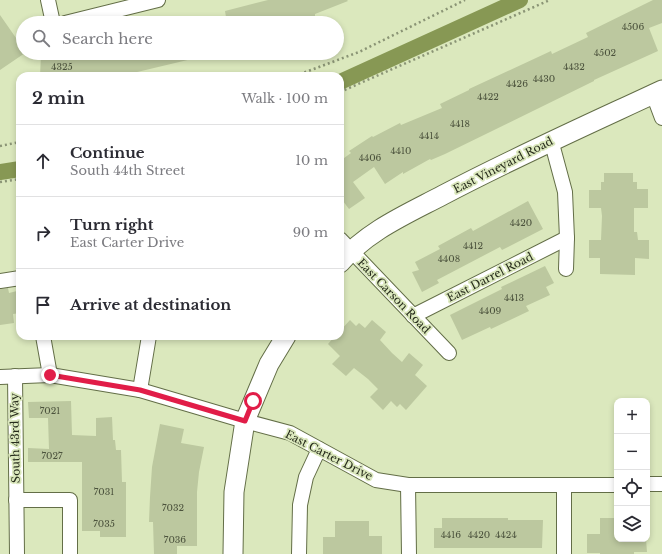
<!DOCTYPE html>
<meta charset="utf-8">
<style>
:root{--surface:#fff;--page:#f2f2f3;--text:#2b2b33;--muted:#7c7c81;--line:#e1e1e2}
body{margin:0;font-family:"Libre Baskerville",serif;background:var(--page);color:var(--text)}
.controls{position:absolute;right:12px;bottom:12px;display:grid;overflow:hidden;border-radius:8px;box-shadow:0 2px 6px #0003}
.controls button{width:36px;height:36px;display:grid;place-items:center;padding:0;border:0;border-bottom:1px solid var(--line);background:var(--surface);color:var(--text);font:20px sans-serif}
.stop{position:absolute;width:12px;height:12px;margin:-9px;border:3px solid #e11d48;border-radius:50%;background:#fff}
.stop.end{background:#e11d48;border-color:#fff;box-shadow:0 1px 4px #0008}
.list{margin:0;padding:0;list-style:none}
h2{display:flex;justify-content:space-between;align-items:center;height:52px;margin:0;padding:0 16px;font-size:17px}
h2 small{font-size:13px;font-weight:400;color:var(--muted)}
.list li{display:grid;grid-template-columns:26px 1fr auto;gap:12px;align-items:center;box-sizing:border-box;height:72px;padding:0 16px;border-top:1px solid var(--line)}
.list b{display:block;font-size:15px;white-space:nowrap}
.list p{margin:0;font-size:13px;white-space:nowrap;color:var(--muted)}
.list em{font-size:13px;font-style:normal;color:var(--muted)}
.icon{flex:none;width:22px;height:22px;fill:none;stroke:currentColor;stroke-width:2;stroke-linecap:round;stroke-linejoin:round}
.map{position:relative;flex:none;width:662px;height:554px;overflow:hidden}
.search{position:absolute;background:var(--surface);box-shadow:0 2px 6px #0003;left:16px;top:16px;width:328px;height:44px;display:flex;align-items:center;gap:10px;box-sizing:border-box;padding:0 14px;border-radius:22px;color:var(--muted);font-size:15px}
.panel{position:absolute;background:var(--surface);box-shadow:0 2px 6px #0003;left:16px;top:72px;width:328px;height:268px;border-radius:12px}
.map>svg:first-child{display:block}
.lines{fill:none;stroke-linecap:round;stroke-linejoin:round}
.canal{stroke:#879854;stroke-width:16}
.building{fill:#bcc89f}
.street-casing{stroke:#636e47;stroke-width:16}
.secondary-casing{stroke:#636e47;stroke-width:21}
.path{stroke:#8a9475;stroke-width:2.5;stroke-dasharray:2 3;stroke-linecap:butt}
.street{stroke:#fff;stroke-width:14}
.secondary{stroke:#fff;stroke-width:19}
.route{stroke:#e11d48;stroke-width:5}
.labels{text-anchor:middle;dominant-baseline:central;stroke-width:3.5;stroke-linejoin:round;paint-order:stroke}
.number-label{font-size:9px;fill:#4c533d}
.street-label{font-size:11px;fill:#272c1c;stroke:#dbe8bd}
</style>
<div class="map">
<svg width="662" height="554" viewBox="0 0 662 554">
<rect width="100%" height="100%" fill="#dbe8bd"/>
<g class="lines">
<g class="canal">
<path d="M340,82l180,-82"/>
<path d="M0,172l20,-3"/>
</g>
</g>
<g class="building">
<path d="M268,0h79l1,1 -33,13v2l-21,7h-67l-2,-12z"/>
<path d="M653,0h9v23l-13,5 9,23 -64,29v1l-149,73 -14,6 -1,-1 -27,15v-2l-18,12 -11,-17 -21,15 12,16 -16,11 -9,-12v-36l11,-8 -2,-2 23,-15 1,1 27,-14 1,2 41,-17 -2,-4 29,-14v-1l82,-38 1,3 36,-17 -2,-4z"/>
<path d="M0,15l23,33v5h2l-25,17z"/>
<path d="M95,53h100l1,5 -63,15 1,3h-25l-1,-3 -18,3h-50l1,-21 54,2z"/>
<path d="M604,173h29v9h4v7h11v19h-14v24h3l1,8h11v19l-14,-1v17l-35,-1v-16h-11v-18h12l1,-24 -1,-8h-12v-18h12v-8h3z"/>
<path d="M528,201l15,28 -41,21 -2,-3 -63,33 2,3 -17,9 -10,-20 7,-2 -4,-8 25,-13 -2,-3 33,-18 2,3z"/>
<path d="M545,266l9,17 -8,4 4,8 -24,11 3,5 -38,18 -1,-2 -28,13 -12,-25 52,-26 -1,-2z"/>
<path d="M8,288l1,5 8,-2 3,22 -7,1 1,9 -14,2v-36z"/>
<path d="M350,320l6,6 3,-3 6,5 7,-8 14,12 -6,8 12,13 10,9 7,-9 14,12 -8,10 12,11 -21,24 -6,-6 -3,3 -6,-6 -8,9 -13,-13 8,-8 -10,-10 -14,-11 -8,8 -14,-12 8,-8 -12,-12 7,-8h5v-5z"/>
<path d="M71,401l1,34 24,1v-18l16,-1 1,23h2l1,10h5l1,32h4v55h-26v-6h-18v-69h-54v-14l21,1 -1,-31h-19l-1,-16z"/>
<path d="M160,424l24,5 -3,14 23,4 -5,25 -2,20v54h-20v8h-23l-1,-32h-4l1,-25 2,-30z"/>
<path d="M442,518h66v2h35l-1,28h-108v-20h8z"/>
<path d="M600,518h17v21h29l1,13h-13v2h-34v-1h-13v-19h13z"/>
<path d="M335,521h34v15h13v18h-59v-17h12z"/>
</g>
<g class="lines">
<g class="street-casing">
<g id="street">
<path d="M48,0l5,23"/>
<path d="M65,23l93,-23"/>
<path d="M653,94l9,24"/>
<path d="M551,140l14,52 2,46 -1,31"/>
<path d="M340,239l109,114"/>
<path d="M0,281l20,-3"/>
<path d="M413,316l154,-78"/>
<path d="M43,336l7,39"/>
<path d="M15,376l2,178"/>
<path d="M0,377l50,-2 90,15 105,31 45,12 86,47 32,5h209"/>
<path d="M140,390l9,-54"/>
<path d="M647,484h15"/>
<path d="M408,485l1,69"/>
<path d="M564,485v69"/>
<path d="M16,500h54v54"/>
<path d="M299,554l1,-49 6,-28 13,-28"/>
</g>
</g>
<g class="secondary-casing">
<g id="secondary">
<path d="M340,263c27,-32 67,-49 103,-68 72,-38 146,-71 219,-105"/>
<path d="M233,554l1,-62 11,-71 24,-57 17,-28"/>
</g>
</g>
<g class="path">
<path d="M295,76l64,-24 106,-52"/>
<path d="M340,92l210,-92"/>
<path d="M0,146l20,-4"/>
<path d="M0,182l20,-3"/>
</g>
<use href="#street" class="street"/>
<use href="#secondary" class="secondary"/>
</g>
<g class="lines">
<path class="route" d="M50,375l90,15 105,31 8,-20"/>
</g>
<g class="labels">
<g class="number-label">
<text x="633" y="26">4506</text>
<text x="605" y="52">4502</text>
<text x="62" y="66">4325</text>
<text x="574" y="66">4432</text>
<text x="544" y="78">4430</text>
<text x="517" y="83">4426</text>
<text x="488" y="96">4422</text>
<text x="460" y="123">4418</text>
<text x="429" y="135">4414</text>
<text x="401" y="150">4410</text>
<text x="370" y="157">4406</text>
<text x="521" y="222">4420</text>
<text x="473" y="245">4412</text>
<text x="449" y="258">4408</text>
<text x="514" y="297">4413</text>
<text x="490" y="310">4409</text>
<text x="50" y="410">7021</text>
<text x="52" y="455">7027</text>
<text x="104" y="491">7031</text>
<text x="173" y="507">7032</text>
<text x="104" y="523">7035</text>
<text x="451" y="534">4416</text>
<text x="479" y="534">4420</text>
<text x="506" y="534">4424</text>
<text x="175" y="539">7036</text>
</g>
<g class="street-label">
<text transform="translate(503 165) rotate(-27)">East Vineyard Road</text>
<text transform="translate(490 277) rotate(-27)">East Darrel Road</text>
<text transform="translate(394 296) rotate(46)">East Carson Road</text>
<text transform="translate(15 438) rotate(-91)">South 43rd Way</text>
<text transform="translate(329 455) rotate(27)">East Carter Drive</text>
</g>
</g>
</svg>
<div class="controls">
<button>+</button>
<button>−</button>
<button><svg class="icon" aria-label="locate" viewBox="0 0 24 24"><circle cx="12" cy="12" r="6"/><path d="M12 2v4M12 18v4M2 12h4M18 12h4"/></svg></button>
<button><svg class="icon" aria-label="layers" viewBox="0 0 24 24"><path d="M12 4l9 5-9 5-9-5zM3 14l9 5 9-5"/></svg></button>
</div>
<div class="stop" style="left:253px;top:401px"></div>
<div class="stop end" style="left:50px;top:375px"></div>
<div class="search"><svg class="icon" aria-label="search" viewBox="0 0 24 24"><circle cx="10" cy="10" r="6"/><path d="M15 15l6 6"/></svg>Search here</div>
<section class="panel">
<h2>2 min<small>Walk · 100 m</small></h2>
<ul class="list">
<li><svg class="icon" aria-label="ahead" viewBox="0 0 24 24"><path d="M12 20V5M6 11l6-6 6 6"/></svg><div><b>Continue</b><p>South 44th Street</p></div><em>10 m</em></li>
<li><svg class="icon" aria-label="right" viewBox="0 0 24 24"><path d="M7 20v-9h11M14 6l5 5-5 5"/></svg><div><b>Turn right</b><p>East Carter Drive</p></div><em>90 m</em></li>
<li><svg class="icon" aria-label="arrive" viewBox="0 0 24 24"><path d="M6 21V4h12l-3 4 3 4H6"/></svg><div><b>Arrive at destination</b></div></li>
</ul>
</section>
</div>
